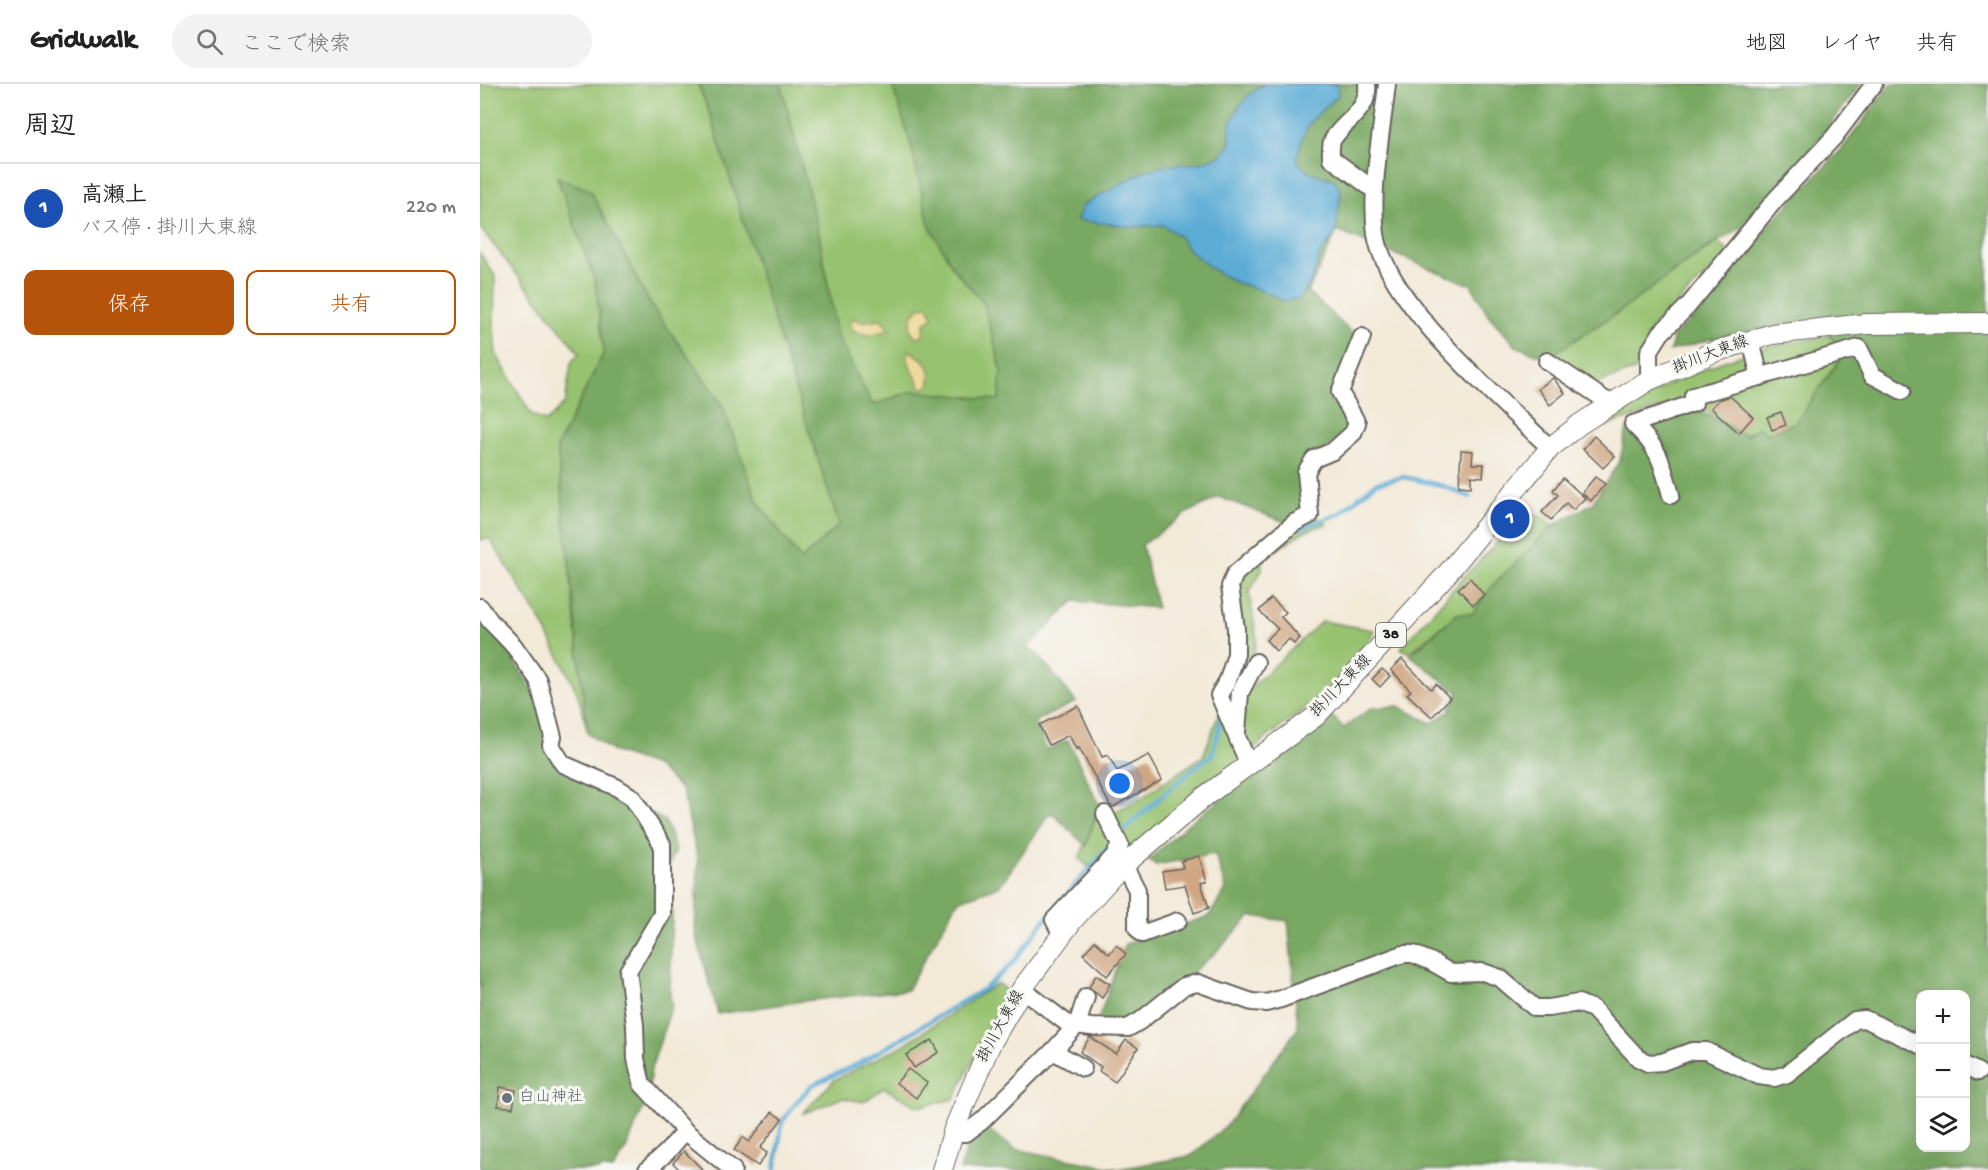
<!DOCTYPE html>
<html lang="ja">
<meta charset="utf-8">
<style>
:root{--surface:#fff;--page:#f2f2f2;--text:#222;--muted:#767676;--line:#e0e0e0;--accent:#b45309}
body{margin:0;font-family:"Gochi Hand","Klee One",sans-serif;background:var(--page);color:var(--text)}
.controls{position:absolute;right:18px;bottom:18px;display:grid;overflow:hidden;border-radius:12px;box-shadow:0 6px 24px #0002}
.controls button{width:54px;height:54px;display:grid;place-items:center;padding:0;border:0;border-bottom:2px solid var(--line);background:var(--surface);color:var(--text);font:30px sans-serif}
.you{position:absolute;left:640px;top:700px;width:21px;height:21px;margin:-15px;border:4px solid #fff;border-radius:50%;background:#1a73e8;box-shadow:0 0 0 9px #1a73e833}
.badge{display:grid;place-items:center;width:39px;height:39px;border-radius:50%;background:var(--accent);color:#fff;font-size:20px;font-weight:700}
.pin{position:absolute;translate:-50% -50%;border:3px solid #fff;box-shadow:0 2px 6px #0006}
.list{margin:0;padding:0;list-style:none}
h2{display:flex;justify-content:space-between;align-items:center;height:78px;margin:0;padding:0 24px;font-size:26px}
h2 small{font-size:20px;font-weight:400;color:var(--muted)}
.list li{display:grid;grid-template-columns:39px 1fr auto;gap:18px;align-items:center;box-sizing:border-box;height:90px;padding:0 24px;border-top:2px solid var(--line)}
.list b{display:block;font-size:22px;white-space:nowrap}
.list p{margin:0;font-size:20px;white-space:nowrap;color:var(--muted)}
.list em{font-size:20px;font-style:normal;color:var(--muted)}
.actions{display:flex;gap:12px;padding:18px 24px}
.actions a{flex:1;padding:14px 0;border:2px solid var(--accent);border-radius:12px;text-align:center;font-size:21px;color:var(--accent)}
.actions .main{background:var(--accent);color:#fff}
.icon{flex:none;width:33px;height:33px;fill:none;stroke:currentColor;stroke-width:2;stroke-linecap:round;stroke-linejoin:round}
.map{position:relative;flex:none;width:1508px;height:1086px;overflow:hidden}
header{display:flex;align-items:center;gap:36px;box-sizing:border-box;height:84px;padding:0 30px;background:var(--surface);border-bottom:2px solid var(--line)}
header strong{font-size:28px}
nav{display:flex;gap:33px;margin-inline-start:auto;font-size:21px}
.search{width:420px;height:54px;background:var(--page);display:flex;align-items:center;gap:15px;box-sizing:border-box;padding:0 21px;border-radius:33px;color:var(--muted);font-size:22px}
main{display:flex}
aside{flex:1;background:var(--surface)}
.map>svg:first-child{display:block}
.green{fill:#97c270;stroke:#5a6f46;stroke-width:1.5}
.forest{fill:#79a862;stroke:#4a623f;stroke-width:1.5;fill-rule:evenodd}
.sand{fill:#eeda9e;stroke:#857b5d;stroke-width:1.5}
.water{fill:#5cacd6;stroke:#3c6479;stroke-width:1.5}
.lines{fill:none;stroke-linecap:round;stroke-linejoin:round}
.stream{stroke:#5cacd6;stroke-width:4.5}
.building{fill:#d0a682}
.minor-casing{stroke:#67645d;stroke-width:20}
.major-casing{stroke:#67645d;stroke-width:22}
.minor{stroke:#fff;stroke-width:16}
.major{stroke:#fff;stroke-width:20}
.worship-dot{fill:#6b7280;stroke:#f6f6f2;stroke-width:2}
.labels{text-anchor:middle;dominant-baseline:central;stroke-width:6;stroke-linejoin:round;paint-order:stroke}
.shield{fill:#f6f6f2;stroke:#5d5d5c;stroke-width:1.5}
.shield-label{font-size:15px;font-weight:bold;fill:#1c1c1c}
.street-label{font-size:16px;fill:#1c1c1c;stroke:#f6f6f2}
.worship-label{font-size:16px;fill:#5b616d;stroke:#f6f6f2;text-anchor:start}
</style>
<header>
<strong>Gridwalk</strong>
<div class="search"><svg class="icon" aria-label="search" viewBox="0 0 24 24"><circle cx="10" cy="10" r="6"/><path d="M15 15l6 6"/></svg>ここで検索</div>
<nav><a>地図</a><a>レイヤ</a><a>共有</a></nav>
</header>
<main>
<aside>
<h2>周辺<small></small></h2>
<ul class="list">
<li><span class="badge" style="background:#1a4fb4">1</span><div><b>高瀬上</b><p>バス停 · 掛川大東線</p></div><em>220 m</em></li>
</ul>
<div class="actions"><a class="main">保存</a><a>共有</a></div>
</aside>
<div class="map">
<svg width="1508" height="1086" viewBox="0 0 1508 1086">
<rect width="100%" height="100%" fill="#f6f6f2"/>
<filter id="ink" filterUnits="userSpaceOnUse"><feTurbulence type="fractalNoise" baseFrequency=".0167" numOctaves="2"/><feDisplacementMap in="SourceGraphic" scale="12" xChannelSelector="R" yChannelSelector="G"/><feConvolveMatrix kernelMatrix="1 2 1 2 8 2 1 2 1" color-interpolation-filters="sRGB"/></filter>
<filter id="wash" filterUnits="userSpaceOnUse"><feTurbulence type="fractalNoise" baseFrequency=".008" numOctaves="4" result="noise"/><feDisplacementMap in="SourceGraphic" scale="24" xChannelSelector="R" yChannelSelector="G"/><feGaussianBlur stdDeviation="1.35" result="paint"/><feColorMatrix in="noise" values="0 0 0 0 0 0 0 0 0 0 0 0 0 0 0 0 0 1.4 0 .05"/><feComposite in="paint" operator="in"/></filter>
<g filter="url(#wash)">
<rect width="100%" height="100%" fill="#f3e9d7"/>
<g class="green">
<path d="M0,0h474l90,330 -241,176 -246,-143 29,278 -9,-33 -36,-71 -51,-82 -10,1v-287l15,23 -1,51 2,27 35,60 15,8 19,-19 6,-40 8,-10 -99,-125z"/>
<path d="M1238,158l11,10 -80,79 -8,37 -50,18 -44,-28z"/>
<path d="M1350,252l15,16 -49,70 -29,15 -10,-8 -14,7 -49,-33 -3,-4 -89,28 63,-41 56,-24 49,-16z"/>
<path d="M1049,426l25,15 -82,89 -17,2 -46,37 -8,-5 61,-69z"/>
<path d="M830,431l14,5 3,4 -24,8 -41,28v10l-13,22 8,48 -13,54 78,-73 52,9c-19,47 -83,88 -122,119l-10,-19 -5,7 -19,-44 18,-44 -9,-62z"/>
<path d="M741,624l26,52 -150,113 -18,-14 17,-41 10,-2 32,-16 65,-44z"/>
<path d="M518,899l9,9 -53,107 -36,8 -34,-19 -20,14 -22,-4 -40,16 32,-34 68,-34z"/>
</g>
<g class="forest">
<path d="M218,0h83l38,150 18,102 36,69 39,-14 87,9 2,-31 -17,-65 -31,-36 -24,-43 -18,-80 -19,-61h969l-70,92 -48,51 -40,23 -81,60 -75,48 -31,-12 -27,-30 -19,-33 -2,1 -131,-53 -29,61 56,52 -24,48 17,31 -43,36 -3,55 -21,10 -71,-27 -30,15 -47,33 15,63 -83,-7 -46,46 12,10 36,45 -40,19 11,29 21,-10 31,65 -13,41 -34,-33 -4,3 -48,70 -42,15 -51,89 -104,11 -85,13 -23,-82 3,-72 -16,-70 -26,-24 -44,-15 -25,-18 -30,-286 47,-95 -9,-71 -38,-104 33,13 61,115 71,99 35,97 44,59 38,-35 -58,-182 -70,-226z"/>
<path d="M1411,0h97v1086h-1028l10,-31 13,-13 32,23 103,20 73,-13 36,-31 71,-97 -10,-107 -37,-5 -36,37 -86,73 -32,-3 28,-79 84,-28 17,-27 -11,-35 -59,11 -7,-5 41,-38 142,-106 12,12 27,-20 27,-2 33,17 18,-12 9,-18 -48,-38 47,-41h15l22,-30 60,-59 39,-22 27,-43 7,-32 67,-25 7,9 44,24 14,-9 7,7 30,-12 49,-70 -27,-29 -38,2 -61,12 -49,14 4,-16 21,-18 38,-51 11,-6 15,-25 83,-86zM1440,910h46v154h-46z"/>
<path d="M0,521l54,88 18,60 113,68 11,29 -8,17 4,43 -2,87 2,8 -21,64 -3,27 -22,53 -13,21 -12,-2 -2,2h-119z"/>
</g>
<g class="sand">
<path d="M448,222l5,12 -9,5v11l-8,4 -6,-9 2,-13 8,-9z"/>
<path d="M374,234l7,4 20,-3 8,11 -21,5 -15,-4 -3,-8z"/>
<path d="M428,266c17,9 26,16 21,36l-7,3c-5,-11 -17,-27 -14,-39z"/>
</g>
<path class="water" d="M785,0h72l1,12c-24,21 -37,31 -41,65l10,10 28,9 6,12 -6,43 -15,19 -9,29 -12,16 -15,2 -24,-11 -25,-8 -23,-13 -23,-19 -10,-14 -16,-11 -31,2 -55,-7 6,-15 61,-34 27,-6 29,-2 22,-8 9,-12c0,-5 -2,-10 -1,-15 3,-17 20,-37 35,-44z"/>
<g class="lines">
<g class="stream">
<path d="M822,444l37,-14 37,-31 28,-6 39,9 27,11"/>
<path d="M639,750l74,-65 19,-14 10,-39"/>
<path d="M578,820l56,-63"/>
<path d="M295,1086l7,-48 13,-18 17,-19 48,-22 124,-74 27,-24 39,-52"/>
</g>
</g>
<g id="blocks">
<g class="building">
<path d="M1073,294l12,15 -15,12 -12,-16z"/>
<path d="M1250,312l23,21 -14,16 -28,-25 8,-8z"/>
<path d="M1301,328l5,13 -14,5 -5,-13z"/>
<path d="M1114,352l21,20 -12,12 -20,-19z"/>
<path d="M981,366l12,1 -1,13h12l-1,13 -12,-1v11l-12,-1z"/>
<path d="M1115,393l10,7 -14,17 -9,-8z"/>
<path d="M1083,394l22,20 -12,12 -7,-7 -15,17 -9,-8 16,-17 -5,-5z"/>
<path d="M990,494l14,17 -11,10 -15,-16z"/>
<path d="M791,514l15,14 -5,5 19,21 -6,6 -5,-5 -13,12 -10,-11 12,-11 -19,-18z"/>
<path d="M922,575l29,30 5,-5 14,14 -18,19 -25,-23 4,-3 -20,-21z"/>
<path d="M902,585l8,7 -10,11 -8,-8z"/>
<path d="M598,622l24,51 6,-2 9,16 32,-16 13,25 -49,27 -3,-2 -31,-57 -3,1 -7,-14 -20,10 -10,-20z"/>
<path d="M719,772l8,25 -6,2 8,25 -15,5 -9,-28 -20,3 -3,-17 21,-3 -2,-7z"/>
<path d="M615,857l14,13 7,-9 10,9 -19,22 -24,-22z"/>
<path d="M616,891l14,9 -8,14 -13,-11z"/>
<path d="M610,953l26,17 10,-14 12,8 -23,34 -16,-11 2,-4 -21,-15z"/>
<path d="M452,956l7,12 -25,16 -8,-13z"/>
<path d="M428,985l19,14 -11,15 -20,-15z"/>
<path d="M20,1003l16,3 -3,18 -15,-2z"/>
<path d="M292,1028l10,7 -22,29 7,5 -9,13 -24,-16 9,-13 6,5z"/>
<path d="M204,1067l19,19h-23l-7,-7z"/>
</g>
</g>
</g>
<g filter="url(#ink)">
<use href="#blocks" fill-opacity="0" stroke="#67645d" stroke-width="1.5"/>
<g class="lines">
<g class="minor-casing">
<g id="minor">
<path d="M887,0c3,26 -22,36 -34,55 -3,5 -2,13 -2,19l43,32"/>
<path d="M907,0c-5,47 -17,103 -11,150 10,69 124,165 174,214"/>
<path d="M1271,257l9,36"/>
<path d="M1067,277l64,43"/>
<path d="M1169,296v-28l12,-19 27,-27 87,-106 59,-63 40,-53"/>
<path d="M1191,411c-10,-36 -11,-45 -38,-71l61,-21 -1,-7 166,-48 13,27 30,16"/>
<path d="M0,523l10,14 24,25 24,34 15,57 -2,8 12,19 53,23 16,10 30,47v70l-34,57 7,54 1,34 6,25 43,47 48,39"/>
<path d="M757,648l3,-39 16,-31"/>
<path d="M769,681l-30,-70 9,-15 8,-26v-25l-6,-43 5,-12 59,-51 16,-8 -4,-43 8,-13 19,-8 20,-18 4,-10 -17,-31 22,-55"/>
<path d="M644,781l13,25v38l5,6 36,-13"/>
<path d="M582,851l-8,-15 60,-64 6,-11 -15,-31"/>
<path d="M542,905l46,35 23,3 37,1 12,-7 44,-35 14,-3 54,19 14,1 15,-4 122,-45h10l17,7 21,12 32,-1 17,6 35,30h14l29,-5 15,6 45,49 10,5 14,-1 30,-11h14l53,25 15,2 13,-4 68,-54 10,-1 55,26"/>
<path d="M573,967l30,17"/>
<path d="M1486,982l12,6"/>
<path d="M473,1049h13l16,-12 71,-70 24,-26 9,-28"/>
<path d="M167,1086l20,-18 18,-21"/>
</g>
</g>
<g class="major-casing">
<path id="major" d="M462,1086l12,-41 36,-84 32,-56 50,-68 45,-50 87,-74 112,-81 130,-141 104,-127 30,-24 69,-44 65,-28 58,-18 95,-10 121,-1"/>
</g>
<use href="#minor" class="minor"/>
<use href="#major" class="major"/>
</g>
</g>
<circle class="worship-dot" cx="27" cy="1014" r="6"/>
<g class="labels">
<rect class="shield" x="896" y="539" width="30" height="24" rx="4.5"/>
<g class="shield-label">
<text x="911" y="551">38</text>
</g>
<g class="street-label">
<text transform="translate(1231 272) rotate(-21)">掛川大東線</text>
<text transform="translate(862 603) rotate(-46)">掛川大東線</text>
<text transform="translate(522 943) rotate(-61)">掛川大東線</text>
</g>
<g class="worship-label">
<text x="39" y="1014">白山神社</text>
</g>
</g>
</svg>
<div class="controls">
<button>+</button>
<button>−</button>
<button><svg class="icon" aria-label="layers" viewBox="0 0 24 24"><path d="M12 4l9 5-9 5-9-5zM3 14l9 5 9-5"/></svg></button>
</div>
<div class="you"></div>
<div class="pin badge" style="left:1030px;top:435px;background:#1a4fb4">1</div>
</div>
</main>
